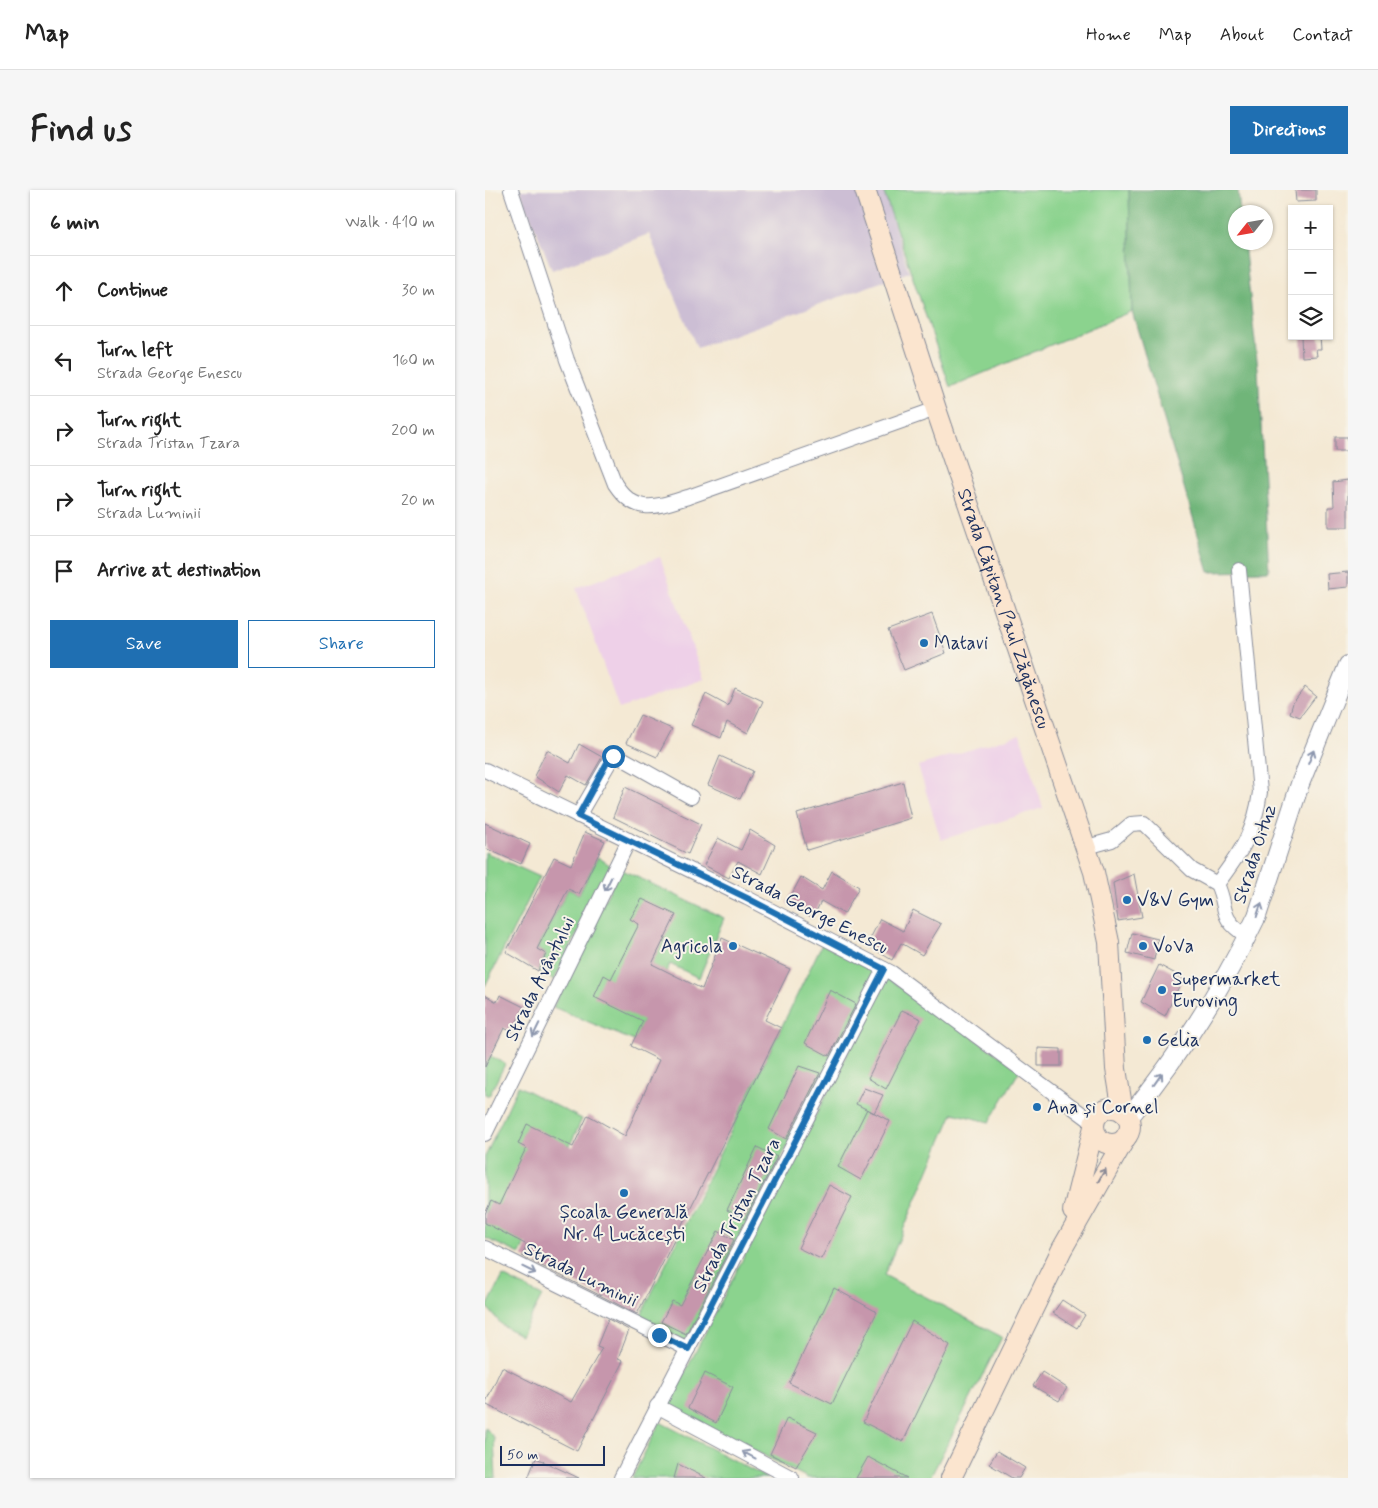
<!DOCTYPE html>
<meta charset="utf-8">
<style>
:root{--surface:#fff;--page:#f6f6f6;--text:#222;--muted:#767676;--line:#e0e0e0;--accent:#1f6fb2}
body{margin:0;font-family:Mynerve,sans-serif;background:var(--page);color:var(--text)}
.controls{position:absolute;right:15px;top:15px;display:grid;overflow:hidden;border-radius:0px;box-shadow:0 1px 4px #0004}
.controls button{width:45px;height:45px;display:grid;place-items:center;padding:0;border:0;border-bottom:1px solid var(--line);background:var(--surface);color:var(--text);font:25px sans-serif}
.compass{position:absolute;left:743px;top:15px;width:45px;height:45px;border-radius:50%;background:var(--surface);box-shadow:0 1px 4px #0004;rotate:239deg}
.scale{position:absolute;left:15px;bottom:12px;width:105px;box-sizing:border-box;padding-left:5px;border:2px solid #1b2f5e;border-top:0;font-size:14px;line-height:18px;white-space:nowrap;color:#1b2f5e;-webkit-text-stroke:4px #f7f3e8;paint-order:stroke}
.stop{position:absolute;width:15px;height:15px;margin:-11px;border:4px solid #1f6fb2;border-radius:50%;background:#fff}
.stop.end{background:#1f6fb2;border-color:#fff;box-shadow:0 1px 5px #0008}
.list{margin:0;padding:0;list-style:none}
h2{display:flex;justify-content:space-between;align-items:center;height:65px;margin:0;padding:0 20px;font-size:21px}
h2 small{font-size:16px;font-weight:400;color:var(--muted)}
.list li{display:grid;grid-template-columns:32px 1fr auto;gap:15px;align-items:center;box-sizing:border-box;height:70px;padding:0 20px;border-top:1px solid var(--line)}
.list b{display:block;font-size:19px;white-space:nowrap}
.list p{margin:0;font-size:16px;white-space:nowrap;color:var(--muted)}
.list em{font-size:16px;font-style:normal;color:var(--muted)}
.actions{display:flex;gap:10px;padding:15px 20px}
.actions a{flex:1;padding:11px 0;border:1px solid var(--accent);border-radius:0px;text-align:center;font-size:18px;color:var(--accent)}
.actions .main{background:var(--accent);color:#fff}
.icon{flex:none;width:28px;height:28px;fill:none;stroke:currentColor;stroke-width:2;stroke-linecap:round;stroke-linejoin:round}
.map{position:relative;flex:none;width:863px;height:1288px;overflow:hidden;border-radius:0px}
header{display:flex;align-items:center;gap:30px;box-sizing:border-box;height:70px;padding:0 25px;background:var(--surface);border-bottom:1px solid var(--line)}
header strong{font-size:24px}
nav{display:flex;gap:28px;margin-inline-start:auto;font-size:18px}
.intro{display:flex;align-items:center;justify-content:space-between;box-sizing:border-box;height:120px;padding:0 30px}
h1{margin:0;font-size:35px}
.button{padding:12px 22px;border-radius:0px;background:var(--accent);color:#fff;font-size:18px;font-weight:700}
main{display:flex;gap:30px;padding:0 30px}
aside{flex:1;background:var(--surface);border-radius:0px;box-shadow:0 1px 4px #0004}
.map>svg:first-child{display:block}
.built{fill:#eed0e8}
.industrial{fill:#ccbed4}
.green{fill:#8bd38e;stroke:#538176}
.forest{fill:#70b579;stroke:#46726c}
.building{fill:#c696ac}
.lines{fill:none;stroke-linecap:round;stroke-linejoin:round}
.minor-casing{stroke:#888c99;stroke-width:16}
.tertiary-casing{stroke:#888c99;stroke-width:20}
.secondary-casing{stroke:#888c99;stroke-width:22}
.minor{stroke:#fff;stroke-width:14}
.tertiary{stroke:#fff;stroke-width:18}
.secondary{stroke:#fbe5cf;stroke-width:20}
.oneway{stroke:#8d97ae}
.oneway2{stroke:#8b8a96}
.route{stroke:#1f6fb2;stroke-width:6}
.poi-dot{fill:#1f6fb2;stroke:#f7f3e8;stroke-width:2}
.labels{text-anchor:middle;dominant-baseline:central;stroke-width:4;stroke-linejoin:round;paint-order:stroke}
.street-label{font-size:19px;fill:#1b2f5e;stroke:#f7f3e8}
.poi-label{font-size:19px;fill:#1b2f5e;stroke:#f7f3e8;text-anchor:start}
</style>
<header>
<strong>Map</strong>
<nav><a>Home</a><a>Map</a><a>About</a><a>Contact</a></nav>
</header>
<div class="intro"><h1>Find us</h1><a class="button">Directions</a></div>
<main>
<aside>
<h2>6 min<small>Walk · 410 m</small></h2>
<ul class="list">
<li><svg class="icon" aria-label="ahead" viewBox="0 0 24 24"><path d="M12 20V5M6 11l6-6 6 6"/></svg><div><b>Continue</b></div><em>30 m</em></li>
<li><svg class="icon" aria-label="left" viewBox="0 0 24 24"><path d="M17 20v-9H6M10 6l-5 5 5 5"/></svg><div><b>Turn left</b><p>Strada George Enescu</p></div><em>160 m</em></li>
<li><svg class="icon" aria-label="right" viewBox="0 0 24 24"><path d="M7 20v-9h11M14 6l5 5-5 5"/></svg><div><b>Turn right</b><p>Strada Tristan Tzara</p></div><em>200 m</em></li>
<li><svg class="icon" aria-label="right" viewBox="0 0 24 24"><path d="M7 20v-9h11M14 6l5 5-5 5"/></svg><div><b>Turn right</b><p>Strada Luminii</p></div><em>20 m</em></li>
<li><svg class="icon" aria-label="arrive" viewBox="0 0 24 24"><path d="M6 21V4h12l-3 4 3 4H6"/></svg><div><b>Arrive at destination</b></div></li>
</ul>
<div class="actions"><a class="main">Save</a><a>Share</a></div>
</aside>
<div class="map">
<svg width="863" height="1288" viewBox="0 0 863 1288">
<rect width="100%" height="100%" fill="#f7f3e8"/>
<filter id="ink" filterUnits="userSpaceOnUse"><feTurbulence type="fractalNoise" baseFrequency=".02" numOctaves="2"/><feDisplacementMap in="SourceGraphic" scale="10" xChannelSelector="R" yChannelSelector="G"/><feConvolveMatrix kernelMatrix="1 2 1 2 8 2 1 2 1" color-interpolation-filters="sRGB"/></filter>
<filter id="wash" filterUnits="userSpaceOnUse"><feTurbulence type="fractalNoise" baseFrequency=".0096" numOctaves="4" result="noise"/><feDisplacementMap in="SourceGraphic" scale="20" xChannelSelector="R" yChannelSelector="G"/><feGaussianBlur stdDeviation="1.12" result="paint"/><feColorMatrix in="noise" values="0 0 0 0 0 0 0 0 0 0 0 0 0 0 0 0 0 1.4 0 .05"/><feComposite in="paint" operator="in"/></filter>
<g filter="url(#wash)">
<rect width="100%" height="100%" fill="#f4e9d4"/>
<g class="built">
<path d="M175,367l44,122 -85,30 -43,-121z"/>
<path d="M535,544l23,74 -102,32 -23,-74z"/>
</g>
<path class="industrial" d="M35,0h363l26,82 -212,76 -48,-114 -97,36z"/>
<g class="green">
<path d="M398,0h246l3,121 -182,76z"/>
<path d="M0,662l55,25 -55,109z"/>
<path d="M113,667l13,9 -57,114 -16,-9 8,-17 -9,-5 31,-60 11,5z"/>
<path d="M135,679l104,49 -25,60 -29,-14 -36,77 -81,-34z"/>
<path d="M337,754l54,29 -189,369 -48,-23z"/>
<path d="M401,787l134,93 -31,52 -36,-9 -69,162 118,62 -72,141h-122l-140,-72z"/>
<path d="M0,863l20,11 -16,32 -4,-2z"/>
<path d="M33,896l64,33 -62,135 -35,-16v-81z"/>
<path d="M18,1086l39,20 -21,40 -19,-11 -15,-18z"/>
<path d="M175,1232l107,56h-135z"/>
<path d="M0,1237l9,11 2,40h-11z"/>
</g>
<path class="forest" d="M644,0h109l2,22h-4v30l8,1 14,126 11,202 -60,1 -77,-261z"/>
<g id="blocks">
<g class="building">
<path d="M810,0h21v11l-20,1z"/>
<path d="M816,146h19l1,13h-5l1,7 -15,1z"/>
<rect x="850" y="247" width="13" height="14"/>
<path d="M863,290v47h-20v-20h6l-1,-25z"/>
<path d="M863,382v15l-20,2 -1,-15z"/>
<path d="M447,424l14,39 -42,17 -16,-40z"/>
<path d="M820,497l11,9 -16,21 -10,-4 3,-10z"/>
<path d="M250,498l28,13 -15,32 -21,-11 -6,16 -30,-13 15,-31 22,12z"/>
<path d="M155,525l32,14 -15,28 -31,-14z"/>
<path d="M94,554l23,13 -16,28 -18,-10 -9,17 -25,-16 13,-26 23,13z"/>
<path d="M235,566l33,15 -13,28 -32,-14z"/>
<path d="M418,592l8,36 -104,32 -10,-36z"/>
<path d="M140,597l76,37 -13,30 -75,-37z"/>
<path d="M0,633l45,21 -9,20 -36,-16z"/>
<path d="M265,640l25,15 -13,29 -24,-13 -9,17 -25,-13 14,-27 23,12z"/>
<path d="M100,642l20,9 -26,53 -11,-5 -31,60 9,5 -8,17 -32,-19 48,-95 17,8z"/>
<path d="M347,681l27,16 -15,27 -23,-13 -8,17 -26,-15 14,-26 21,13z"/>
<path d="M649,684l8,43 -24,4 -5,-38z"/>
<path d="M157,709l34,16 -24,49 50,25 20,-51 68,31 -25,51 16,8 -144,286 -115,-58 5,-11 -42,-22v-9l6,-13 8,4 27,-57 -8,-4 9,-20 46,23 15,-32 37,21 34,-76 -28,-14 12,-25 -49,-24 10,-22 7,4 28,-55 -9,-5z"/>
<path d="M428,720l28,14 -19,31 -21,-12 -9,17 -25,-15 13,-26 23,12z"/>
<path d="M647,743l26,6 -4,21 -27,-7z"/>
<path d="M674,775l24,13 -18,38 -24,-14z"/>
<path d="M345,800l26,14 -27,52 -24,-13z"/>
<path d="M0,805l12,7 3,-7 24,12 -12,25 -8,-4 -19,39z"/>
<path d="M417,820l19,9 -35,70 -18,-11z"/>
<path d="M553,858l23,1v17h-23z"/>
<path d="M314,876l21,7 -34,66 -17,-10z"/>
<path d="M379,898l19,7 -9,18 -18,-9z"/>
<path d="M382,919l23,12 -29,59 -23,-13z"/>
<path d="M272,957l20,10 -32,62 -18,-9z"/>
<path d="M344,995l23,12 -31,62 -23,-11z"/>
<path d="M233,1041l16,9 -48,94 -25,-12 11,-21 8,4z"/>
<path d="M349,1098l43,24 -45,92 -43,-21z"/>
<path d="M577,1110l23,15 -8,13 -24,-15z"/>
<path d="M123,1129l21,11 -11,29 5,2 -46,90 -92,-47 17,-37 69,35 31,-54 -5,-2z"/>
<path d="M427,1131l38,24 -47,97 -40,-20z"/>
<path d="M557,1182l25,16 -8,13 -26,-15z"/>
<path d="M220,1183l28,14 -17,36 -28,-15z"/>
<path d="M302,1228l30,14 -21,35 -26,-13z"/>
<path d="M512,1261l28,17 -6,10h-7l-23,-14z"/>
<path d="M383,1267l39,21h-51z"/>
<path d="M51,1268l43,20h-51z"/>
<path d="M193,1274l28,14h-32z"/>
</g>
</g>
</g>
<g filter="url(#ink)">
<use href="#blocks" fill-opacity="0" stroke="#888c99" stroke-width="1"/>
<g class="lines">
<g class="minor-casing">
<g id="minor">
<path d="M26,0l56,170 48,124c21,32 41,23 73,13l248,-88"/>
<path d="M0,580l262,128 145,75 202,150"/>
<path d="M93,626l35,-60 7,1 71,40"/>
<path d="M602,657l25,-7 19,-16 13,-1 48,47 25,14c12,26 0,33 31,53"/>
<path d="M732,694c24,-32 38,-52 43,-92l-21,-222"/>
<path d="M0,944l144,-294"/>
<path d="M0,1058l203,101"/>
<path d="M172,1216l135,72"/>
<path d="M136,1288l263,-509"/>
</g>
</g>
<g class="tertiary-casing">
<path id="tertiary" d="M643,928c50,-61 95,-131 129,-202l43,-132 48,-119"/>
</g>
<g class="secondary-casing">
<g id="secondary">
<path id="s1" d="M380,0l71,219 158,463 15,70 7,127 7,43"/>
<circle cx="627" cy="936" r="18"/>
<path d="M588,1021l21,-84"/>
<path d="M466,1288l111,-229 65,-114"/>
</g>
</g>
<use href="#minor" class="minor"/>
<use href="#tertiary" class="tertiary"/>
<use href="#secondary" class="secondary"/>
</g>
<defs><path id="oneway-shaft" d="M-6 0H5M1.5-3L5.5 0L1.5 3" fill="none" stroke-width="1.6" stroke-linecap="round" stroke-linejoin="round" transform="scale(1.25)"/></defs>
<g class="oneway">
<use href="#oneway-shaft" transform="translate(826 567) rotate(-68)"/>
<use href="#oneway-shaft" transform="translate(123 694) rotate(116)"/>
<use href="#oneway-shaft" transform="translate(774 720) rotate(-71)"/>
<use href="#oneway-shaft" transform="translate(51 840) rotate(116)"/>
<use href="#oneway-shaft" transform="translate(673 889) rotate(-55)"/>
<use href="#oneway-shaft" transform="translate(44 1080) rotate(26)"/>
<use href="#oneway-shaft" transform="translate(264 1265) rotate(-152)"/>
</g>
<use class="oneway2" href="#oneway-shaft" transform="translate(617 985) rotate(-60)"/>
</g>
<g class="lines" filter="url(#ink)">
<path class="route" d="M128,566l-4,3 -31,57 169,82 137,71 -196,380 -29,-14"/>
</g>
<g class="poi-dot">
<circle cx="439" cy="453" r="5"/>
<circle cx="642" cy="710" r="5"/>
<circle cx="248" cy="756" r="5"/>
<circle cx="658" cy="756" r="5"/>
<circle cx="677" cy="800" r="5"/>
<circle cx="662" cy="850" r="5"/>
<circle cx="552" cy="917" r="5"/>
<circle cx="139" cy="1003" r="5"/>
</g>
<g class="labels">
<g class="street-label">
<text stroke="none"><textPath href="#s1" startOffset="441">Strada Căpitan Paul Zăgănescu</textPath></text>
<text transform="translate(770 664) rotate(-72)">Strada Oituz</text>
<text transform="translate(325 720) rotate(27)">Strada George Enescu</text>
<text transform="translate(55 789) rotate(-64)">Strada Avântului</text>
<text transform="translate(252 1025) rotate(-63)">Strada Tristan Tzara</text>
<text transform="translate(96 1085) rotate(26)">Strada Luminii</text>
</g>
<g class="poi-label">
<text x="449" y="453">Matavi</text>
<text x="652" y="710">V&amp;V Gym</text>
<text x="238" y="756" text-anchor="end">Agricola</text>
<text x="668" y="756">VoVa</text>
<text x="687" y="789">Supermarket<tspan x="687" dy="22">Euroving</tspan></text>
<text x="672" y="850">Gelia</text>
<text x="562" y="917">Ana și Cornel</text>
<text x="139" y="1022" text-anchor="middle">Școala Generală<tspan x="139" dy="22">Nr. 4 Lucăcești</tspan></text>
</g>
</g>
</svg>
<div class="controls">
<button>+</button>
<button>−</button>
<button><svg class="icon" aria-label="layers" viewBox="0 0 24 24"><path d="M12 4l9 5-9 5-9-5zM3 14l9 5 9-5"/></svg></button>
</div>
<svg class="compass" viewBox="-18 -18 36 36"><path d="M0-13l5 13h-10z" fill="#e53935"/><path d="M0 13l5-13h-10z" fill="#767676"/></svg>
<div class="scale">50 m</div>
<div class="stop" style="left:128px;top:566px"></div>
<div class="stop end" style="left:174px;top:1145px"></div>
</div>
</main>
